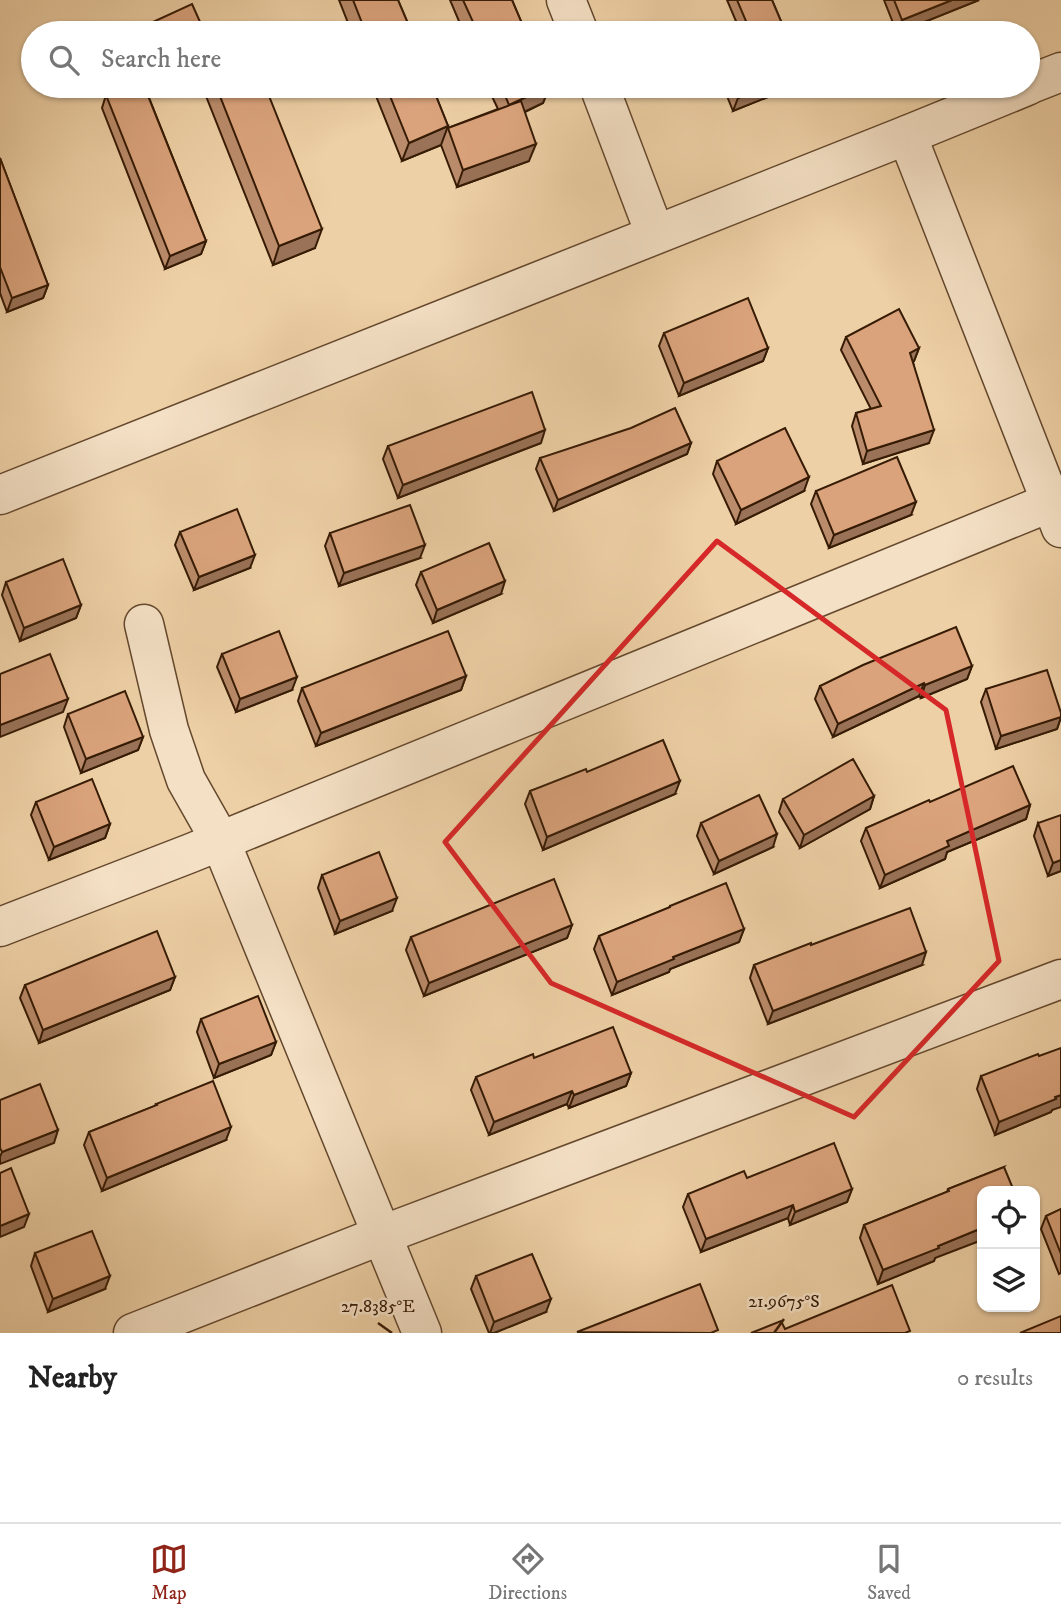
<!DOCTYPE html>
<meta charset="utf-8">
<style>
:root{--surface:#fff;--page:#f6f6f6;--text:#222;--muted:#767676;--line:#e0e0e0;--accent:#8f2418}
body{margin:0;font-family:"IM FELL DW Pica",serif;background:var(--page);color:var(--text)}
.controls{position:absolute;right:21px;bottom:21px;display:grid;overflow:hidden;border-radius:14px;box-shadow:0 2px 5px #0004}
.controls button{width:63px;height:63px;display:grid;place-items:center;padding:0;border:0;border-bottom:2px solid var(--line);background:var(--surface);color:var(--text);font:35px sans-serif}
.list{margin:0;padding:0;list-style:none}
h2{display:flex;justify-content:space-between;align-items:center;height:91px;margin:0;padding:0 28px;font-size:30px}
h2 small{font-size:23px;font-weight:400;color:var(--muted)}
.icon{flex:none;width:38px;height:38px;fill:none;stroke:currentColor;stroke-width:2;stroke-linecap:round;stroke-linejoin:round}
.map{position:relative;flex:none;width:1061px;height:1333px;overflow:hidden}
.search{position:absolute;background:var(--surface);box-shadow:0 2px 5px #0004;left:21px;right:21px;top:21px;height:77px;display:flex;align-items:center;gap:18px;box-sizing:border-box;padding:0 24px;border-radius:38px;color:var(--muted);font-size:26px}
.sheet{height:189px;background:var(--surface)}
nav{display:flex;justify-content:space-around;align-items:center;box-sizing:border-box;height:98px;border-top:2px solid var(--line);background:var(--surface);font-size:19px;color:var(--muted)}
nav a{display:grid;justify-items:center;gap:4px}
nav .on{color:var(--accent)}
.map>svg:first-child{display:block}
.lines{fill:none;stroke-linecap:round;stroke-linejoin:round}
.minor-casing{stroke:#64482d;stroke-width:41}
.minor{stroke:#f4e0c5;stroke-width:38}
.wall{fill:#bb8c6b;stroke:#361b05;stroke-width:2}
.shaded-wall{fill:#997257;stroke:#361b05;stroke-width:2}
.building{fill:#daa37c;stroke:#361b05;stroke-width:2}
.marked{fill:none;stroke:#d62828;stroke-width:5;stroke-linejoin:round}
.ticks{fill:none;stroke:#361b05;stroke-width:2.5}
.ticks-label{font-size:18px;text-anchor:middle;fill:#361b05;stroke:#f4e0c5;stroke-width:5;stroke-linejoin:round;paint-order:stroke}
</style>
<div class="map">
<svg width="1061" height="1333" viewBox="0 0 1061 1333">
<rect width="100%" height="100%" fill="#eed0a6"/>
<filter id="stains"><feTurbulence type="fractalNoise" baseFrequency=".00286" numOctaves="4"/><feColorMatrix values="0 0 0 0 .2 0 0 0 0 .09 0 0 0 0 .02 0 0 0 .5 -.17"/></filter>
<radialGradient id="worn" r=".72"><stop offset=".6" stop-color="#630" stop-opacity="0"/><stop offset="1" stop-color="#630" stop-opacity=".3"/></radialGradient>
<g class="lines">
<g class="minor-casing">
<g id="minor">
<path d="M566,0l13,33"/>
<path d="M1028,85l33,-13"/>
<path d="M599,86l56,148"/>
<path d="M907,135l154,393"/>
<path d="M0,495l907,-360 120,-49"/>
<path d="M144,624l25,106 17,50 34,60 202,493"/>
<path d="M0,927l191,-74 870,-355"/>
<path d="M133,1333l249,-98 679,-256"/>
</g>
</g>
<use href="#minor" class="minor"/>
</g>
<g class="wall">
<path d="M339,0h59l14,33h-60z"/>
<path d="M450,0h62l14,33h-62z"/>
<path d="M727,0h45l14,33h-45z"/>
<path d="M884,0h95l-82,33z"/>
<path d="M131,86h25l-10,4 60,151 -5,13 -36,15 -63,-161 4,-13z"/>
<path d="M202,86h63l50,162 -42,17z"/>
<path d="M372,86h60l16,40v2l50,-19 -11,-23h62l-6,17 -18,9 4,49 -72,26 -16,-42 -39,16z"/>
<path d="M723,86h72l-62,25z"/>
<path d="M0,158l48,127 -5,13 -36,14 -7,-19z"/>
<path d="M664,333l104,15 -5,13 -84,35 -20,-50z"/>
<path d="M846,337l73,11 -5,13 -1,1 16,81 -66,21 -11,-38 4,-13 15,-4 -30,-59z"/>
<path d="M541,443l-143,55 -15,-39 5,-13z"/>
<path d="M691,443l-4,11 -133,57 -18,-42 4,-11z"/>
<path d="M717,461l87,30 -68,33 -23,-50z"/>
<path d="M816,491l95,24 -82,33 -18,-44z"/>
<path d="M180,532l70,36 -56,22 -19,-45z"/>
<path d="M330,533l90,25 -81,28 -14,-40z"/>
<path d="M421,572l80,22 -68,29 -17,-38z"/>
<path d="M6,582l75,23 -5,13 -56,23 -18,-46z"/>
<path d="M222,654l70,36 -56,22 -19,-45z"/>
<path d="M972,666l-5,13 -46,19 -2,-2 -86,41 -18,-38 5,-13z"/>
<path d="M466,676l-5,14 -145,56 -18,-45 4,-13z"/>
<path d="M986,689l75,28 -4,12 -61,20 -15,-47z"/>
<path d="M68,714l75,23 -5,13 -57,23 -17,-46z"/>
<path d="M587,772l88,22 -132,56 -18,-46 5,-13z"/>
<path d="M874,796l-4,13 -70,39 -21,-36 4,-13z"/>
<path d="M36,802l74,22 -5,14 -56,22 -18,-45z"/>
<path d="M930,802l100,3 -4,14 -79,33 -2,7 -65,29 -19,-47 5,-13z"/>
<path d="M701,823l72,24 -59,27 -17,-38z"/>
<path d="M1038,823l23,48 -13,5 -14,-40z"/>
<path d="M322,875l70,36 -57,23 -17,-46z"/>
<path d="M670,906l74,23 -5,13 -69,27 -1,3 -57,23 -18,-46 5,-13 70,-28z"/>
<path d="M572,925l-5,13 -143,58 -18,-46 5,-13z"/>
<path d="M811,945l111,20 -154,59 -18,-46 4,-13z"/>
<path d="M175,977l-5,13 -131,53 -19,-45 5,-13z"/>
<path d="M201,1019l75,23 -5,13 -57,23 -17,-46z"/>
<path d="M534,1058l97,15 -5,13 -57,22 -2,-4 -78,31 -18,-45 5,-13z"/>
<path d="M981,1076l71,34 -1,2 -56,23 -18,-46z"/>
<path d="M156,1104l70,36 -124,51 -18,-46 5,-13 66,-26z"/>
<path d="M1004,1167l-69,91 -1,3 -56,23 -18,-46 4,-13 83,-33 1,-3z"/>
<path d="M747,1178l105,11 -5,13 -57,23 -2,-7 -87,34 -18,-45 5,-13z"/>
<path d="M1061,1209v64l-2,1 -18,-45 5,-13z"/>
<path d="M35,1253l70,36 -57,23 -17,-46z"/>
<path d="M476,1276l70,36 -52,21h-5l-18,-44z"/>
</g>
<g class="shaded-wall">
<path d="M952,0h27l-82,33 5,-13z"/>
<path d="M141,86h15l-18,8z"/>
<path d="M550,86l-7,17 -40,19 6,-17z"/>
<path d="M768,86h27l-62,25 5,-13z"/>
<path d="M448,126l-7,19 -39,16 7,-18z"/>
<path d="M536,144l-7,17 -72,26 6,-17z"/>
<path d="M322,229l-7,19 -42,17 6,-19z"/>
<path d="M206,241l-5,13 -36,15 5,-13z"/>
<path d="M48,285l-5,13 -36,14 5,-14z"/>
<path d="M768,348l-5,13 -84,35 5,-13z"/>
<path d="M919,348l-5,13 -9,5 5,-13z"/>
<path d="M545,430l-4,13 -143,55 5,-13z"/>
<path d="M934,430l-5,13 -66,21 4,-13z"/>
<path d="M691,443l-4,11 -133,57 4,-11z"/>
<path d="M809,477l-5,14 -68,33 5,-14z"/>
<path d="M916,502l-5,13 -82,33 5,-13z"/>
<path d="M425,545l-5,13 -81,28 5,-13z"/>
<path d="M255,555l-5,13 -56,22 5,-13z"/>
<path d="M505,581l-4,13 -68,29 4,-13z"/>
<path d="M81,605l-5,13 -56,23 4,-13z"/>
<path d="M972,666l-5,13 -46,19 4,-13z"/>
<path d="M466,676l-5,14 -145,56 5,-13z"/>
<path d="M297,677l-5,13 -56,22 4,-13z"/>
<path d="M924,683l-5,13 -86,41 5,-13z"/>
<path d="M68,699l-5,13 -63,25v-12z"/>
<path d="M1061,717l-4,12 -61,20 5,-13z"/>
<path d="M143,737l-5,13 -57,23 5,-14z"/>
<path d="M680,781l-5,13 -132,56 4,-13z"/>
<path d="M874,796l-4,13 -70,39 4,-13z"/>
<path d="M1030,805l-4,14 -79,33 -2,7 -65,29 5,-13 62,-34z"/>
<path d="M110,824l-5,14 -56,22 5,-13z"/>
<path d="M777,834l-4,13 -59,27 5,-13z"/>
<path d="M1061,860v11l-13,5 5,-13z"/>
<path d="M397,898l-5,13 -57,23 5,-13z"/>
<path d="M572,925l-5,13 -143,58 5,-13z"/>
<path d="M744,929l-5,13 -69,27 -1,3 -57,23 5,-13 56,-25z"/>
<path d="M926,952l-4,13 -154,59 5,-13z"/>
<path d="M175,977l-5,13 -131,53 4,-13z"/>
<path d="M276,1042l-5,13 -57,23 5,-14z"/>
<path d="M631,1073l-5,13 -57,22 5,-13z"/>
<path d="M572,1091l-5,13 -78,31 5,-13z"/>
<path d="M1061,1095v12l-9,3 -1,2 -56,23 4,-13z"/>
<path d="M231,1127l-5,13 -124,51 5,-13z"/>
<path d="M58,1130l-4,13 -54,21v-7l2,-5z"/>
<path d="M852,1189l-5,13 -57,23 5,-13z"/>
<path d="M793,1205l-5,13 -87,34 5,-13z"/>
<path d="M29,1214l-5,13 -24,10v-11z"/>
<path d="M982,1228v12l-47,18 -1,3 -56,23 5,-14 55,-24z"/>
<path d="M110,1276l-5,13 -57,23 5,-13z"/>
<path d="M551,1299l-5,13 -52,21h-4l4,-11z"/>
</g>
<g class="building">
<path d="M353,0h45l14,33h-46z"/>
<path d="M463,0h49l14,33h-48z"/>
<path d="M737,0h35l14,33h-35z"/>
<path d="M894,0h58l-50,20z"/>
<path d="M192,4l13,29h-76z"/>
<path d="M131,86h13l62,155 -36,15 -64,-161z"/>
<path d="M216,86h49l57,143 -43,17z"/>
<path d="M386,86h46l16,40 -39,17z"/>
<path d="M501,86h49l-41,19z"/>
<path d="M733,86h35l-30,12z"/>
<path d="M521,101l15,43 -73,26 -15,-42z"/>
<path d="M0,158l48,127 -36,13 -12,-31z"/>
<path d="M748,298l20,50 -84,35 -20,-50z"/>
<path d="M899,309l20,39 -9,5 24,77 -67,21 -11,-38 25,-7 -35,-69z"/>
<path d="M532,392l13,38 -142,55 -15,-39z"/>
<path d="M675,408l16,35 -133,57 -18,-42 91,-30z"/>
<path d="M785,428l24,49 -68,33 -24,-49z"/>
<path d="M897,457l19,45 -82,33 -18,-44z"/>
<path d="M410,505l15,40 -81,28 -14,-40z"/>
<path d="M237,509l18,46 -56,22 -19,-45z"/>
<path d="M489,543l16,38 -68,29 -16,-38z"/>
<path d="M63,559l18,46 -57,23 -18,-46z"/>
<path d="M956,627l16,39 -47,19 -1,-2 -86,41 -18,-38 43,-21z"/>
<path d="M279,631l18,46 -57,22 -18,-45z"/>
<path d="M448,631l18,45 -145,57 -19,-45z"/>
<path d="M50,654l18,45 -68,26v-51z"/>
<path d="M1047,670l14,43v4l-60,19 -15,-47z"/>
<path d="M125,691l18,46 -57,22 -18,-45z"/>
<path d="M663,740l17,41 -133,56 -17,-46 56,-22 1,3z"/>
<path d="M853,759l21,37 -70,39 -21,-36z"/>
<path d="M1013,766l17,39 -83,36 2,5 -64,29 -19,-47 63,-28 1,2z"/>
<path d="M92,779l18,45 -56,23 -18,-45z"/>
<path d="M759,795l18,39 -58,27 -18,-38z"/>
<path d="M1061,815v45l-8,3 -15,-40z"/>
<path d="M379,852l18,46 -57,23 -18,-46z"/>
<path d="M554,879l18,46 -143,58 -18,-46z"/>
<path d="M726,883l18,46 -71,28 1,2 -57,23 -18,-46 71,-29v-1z"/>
<path d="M910,908l16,44 -153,59 -19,-46 57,-22v2z"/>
<path d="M157,931l18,46 -132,53 -18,-45z"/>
<path d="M258,996l18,46 -57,22 -18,-45z"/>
<path d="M613,1027l18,46 -57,22 -2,-4 -78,31 -18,-45 57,-23 1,4z"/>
<path d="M1061,1048v47l-6,2 1,2 -57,23 -18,-46 57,-22 1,2z"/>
<path d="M213,1081l18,46 -124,51 -18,-46 68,-27 -1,-1z"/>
<path d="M40,1084l18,46 -56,22 -2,-4v-48z"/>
<path d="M834,1143l18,46 -57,23 -2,-7 -87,34 -18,-45 56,-23 3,7z"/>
<path d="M1004,1167l10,24h-32v37l-44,18 1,2 -56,22 -19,-45 85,-34 -1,-2z"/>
<path d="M11,1168l18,46 -29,12v-53z"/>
<path d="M1061,1209v45l-15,-38z"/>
<path d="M92,1231l18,45 -57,23 -18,-46z"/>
<path d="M532,1254l19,45 -57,23 -18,-46z"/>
<path d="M700,1284l18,46 -7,3 -134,-1z"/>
<path d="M892,1285l18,46 -5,2h-154l30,-12 4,8z"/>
<path d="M1061,1316v17h-41z"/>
</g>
<path class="marked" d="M717,541l229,169 53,251 -145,156 -303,-134 -106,-141z"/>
<path class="ticks" d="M378,1323l14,10M774,1333l10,-14"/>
<g class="ticks-label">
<text x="784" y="1307">21.9675°S</text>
<text x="378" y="1312">27.8385°E</text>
</g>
<rect width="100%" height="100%" filter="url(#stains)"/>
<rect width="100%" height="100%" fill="url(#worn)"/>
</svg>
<div class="controls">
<button><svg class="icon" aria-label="locate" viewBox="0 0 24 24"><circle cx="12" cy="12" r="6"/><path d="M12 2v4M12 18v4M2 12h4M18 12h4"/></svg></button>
<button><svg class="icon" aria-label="layers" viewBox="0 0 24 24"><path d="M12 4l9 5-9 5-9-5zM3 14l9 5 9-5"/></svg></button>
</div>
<div class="search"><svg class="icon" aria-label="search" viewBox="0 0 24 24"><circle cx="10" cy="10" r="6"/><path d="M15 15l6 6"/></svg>Search here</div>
</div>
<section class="sheet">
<h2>Nearby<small>0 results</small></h2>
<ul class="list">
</ul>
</section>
<nav>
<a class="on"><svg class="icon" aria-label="map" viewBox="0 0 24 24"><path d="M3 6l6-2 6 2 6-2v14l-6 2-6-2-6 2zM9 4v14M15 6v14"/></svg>Map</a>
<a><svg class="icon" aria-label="directions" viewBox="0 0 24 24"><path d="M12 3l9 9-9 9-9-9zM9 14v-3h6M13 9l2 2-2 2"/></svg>Directions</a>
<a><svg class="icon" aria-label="saved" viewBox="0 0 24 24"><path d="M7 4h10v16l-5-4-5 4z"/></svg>Saved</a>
</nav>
